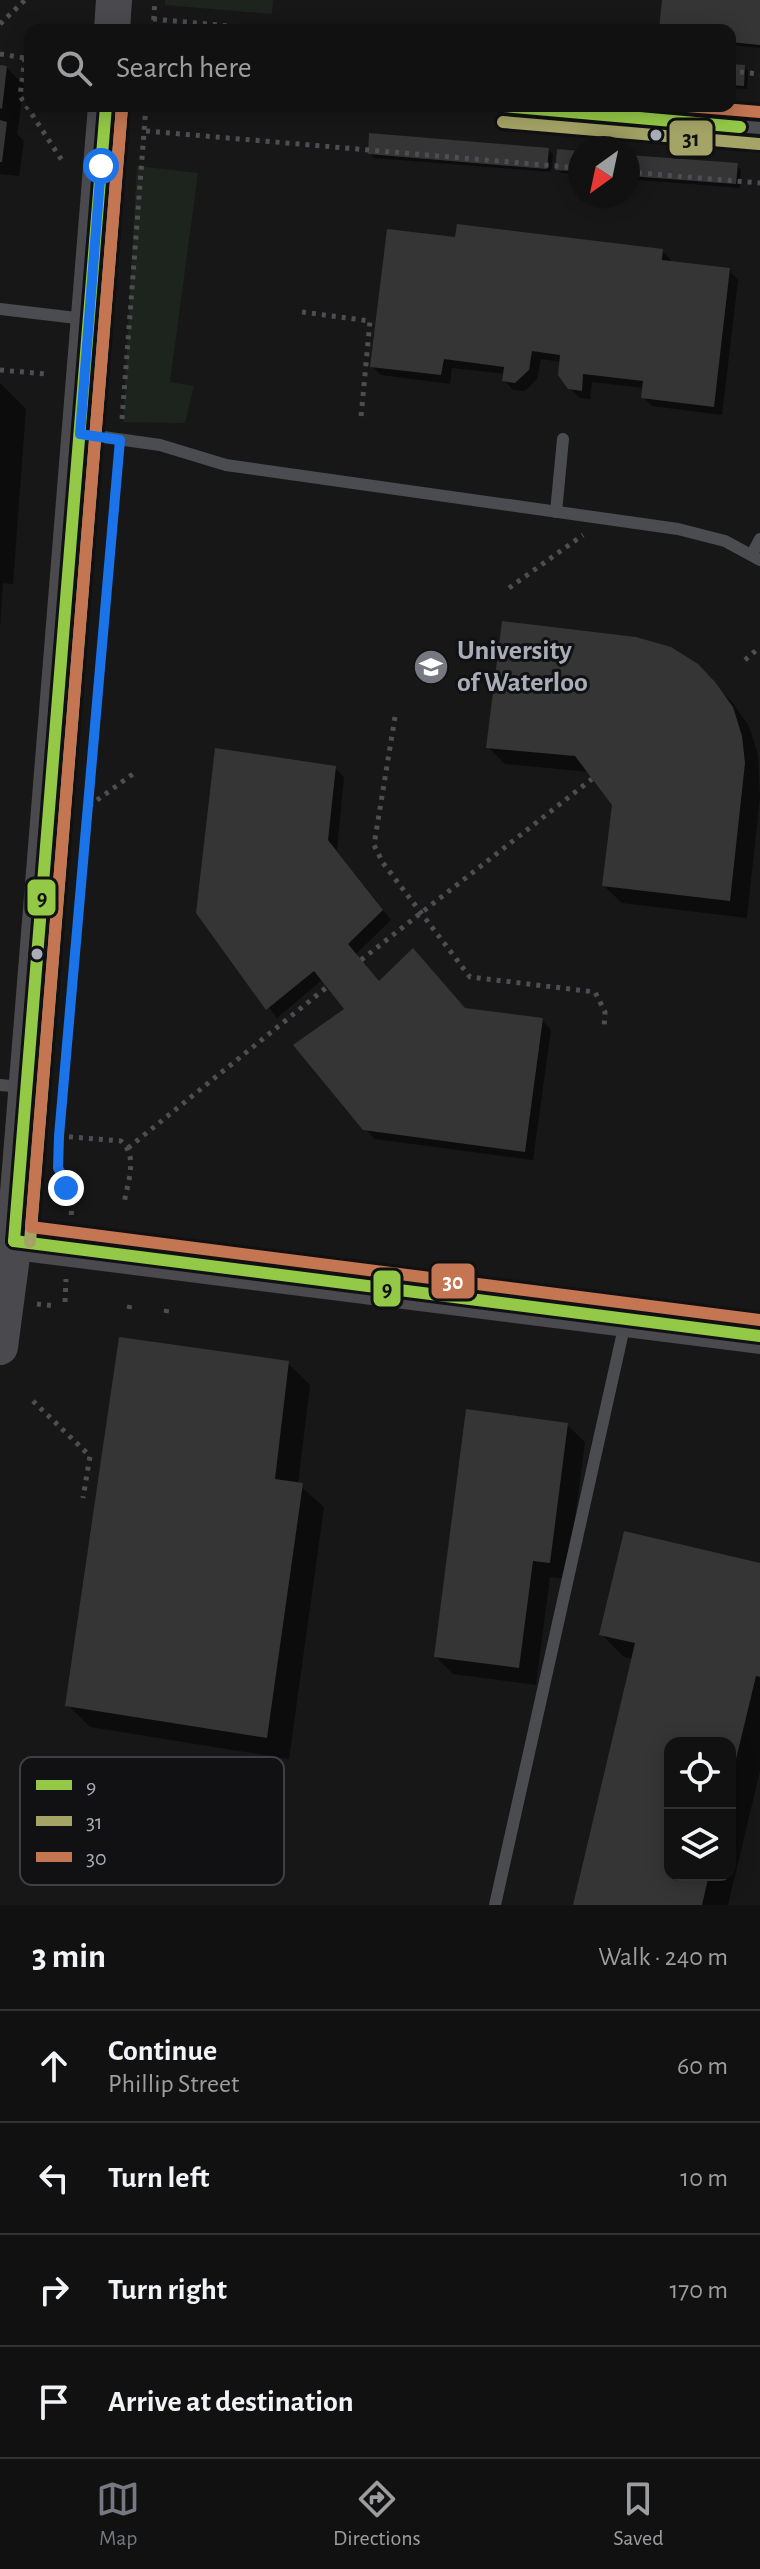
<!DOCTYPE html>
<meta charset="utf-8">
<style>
:root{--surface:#111;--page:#1a1a1a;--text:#f1f3f6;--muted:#9c9d9f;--line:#303131;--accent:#757880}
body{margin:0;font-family:"Alegreya Sans",sans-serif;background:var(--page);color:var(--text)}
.controls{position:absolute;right:24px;bottom:24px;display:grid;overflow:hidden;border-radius:16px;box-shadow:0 4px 20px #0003}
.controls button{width:72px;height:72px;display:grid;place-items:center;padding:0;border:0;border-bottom:2px solid var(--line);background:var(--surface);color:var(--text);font:40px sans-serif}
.compass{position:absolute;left:568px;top:136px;width:72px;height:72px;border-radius:50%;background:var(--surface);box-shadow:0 4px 20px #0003;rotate:213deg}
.stop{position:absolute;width:24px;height:24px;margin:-18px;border:6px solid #1a73e8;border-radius:50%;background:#fff}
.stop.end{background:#1a73e8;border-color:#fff;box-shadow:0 2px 8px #0008}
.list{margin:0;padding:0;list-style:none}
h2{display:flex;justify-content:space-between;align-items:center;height:104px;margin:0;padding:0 32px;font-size:34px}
h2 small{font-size:26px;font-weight:400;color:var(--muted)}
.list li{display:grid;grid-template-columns:52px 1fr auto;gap:24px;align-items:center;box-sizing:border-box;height:112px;padding:0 32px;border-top:2px solid var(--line)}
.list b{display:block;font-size:30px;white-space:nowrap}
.list p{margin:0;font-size:26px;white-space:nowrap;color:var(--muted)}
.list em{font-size:26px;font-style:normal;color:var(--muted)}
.icon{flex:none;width:44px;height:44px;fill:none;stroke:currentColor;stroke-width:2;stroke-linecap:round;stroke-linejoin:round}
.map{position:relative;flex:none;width:760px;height:1905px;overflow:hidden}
.search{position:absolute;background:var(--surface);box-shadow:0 4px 20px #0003;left:24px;right:24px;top:24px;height:88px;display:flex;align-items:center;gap:20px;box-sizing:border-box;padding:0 28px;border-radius:16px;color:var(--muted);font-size:30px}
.sheet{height:552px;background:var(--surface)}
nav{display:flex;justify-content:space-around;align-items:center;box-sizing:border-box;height:112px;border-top:2px solid var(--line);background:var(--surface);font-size:22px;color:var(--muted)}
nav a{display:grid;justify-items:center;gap:4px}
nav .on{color:var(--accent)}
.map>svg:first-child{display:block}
.green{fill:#1d241e}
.shadow{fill:#0007;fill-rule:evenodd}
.building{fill:#353536}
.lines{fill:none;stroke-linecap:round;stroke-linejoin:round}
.path{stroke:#4d4e52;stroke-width:5;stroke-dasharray:4 6;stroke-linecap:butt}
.lane{stroke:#4b4c50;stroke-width:12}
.secondary{stroke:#4a4a4e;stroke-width:36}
.bus-1-casing{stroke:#111113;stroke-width:18}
.bus-2-casing{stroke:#111113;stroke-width:18}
.bus-3-casing{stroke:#111113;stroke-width:18}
.bus-1{stroke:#94c947;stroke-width:12}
.bus-2{stroke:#a4a466;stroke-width:12}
.bus-3{stroke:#c47552;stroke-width:12}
.route{stroke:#1a73e8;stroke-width:10}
.bus-dot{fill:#a8adb8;stroke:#111113;stroke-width:3}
.labels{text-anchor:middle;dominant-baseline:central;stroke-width:6;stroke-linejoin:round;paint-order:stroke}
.poi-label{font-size:28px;font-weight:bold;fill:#a8adb8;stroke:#111113;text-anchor:start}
.key{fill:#111113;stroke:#3e4045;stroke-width:2}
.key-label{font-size:22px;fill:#a8adb8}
.line-badge{stroke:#111113;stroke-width:3}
.badge-label{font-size:22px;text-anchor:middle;font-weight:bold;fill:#fff}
.pale-badge-label{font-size:22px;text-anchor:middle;font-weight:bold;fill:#111}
</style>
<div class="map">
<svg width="760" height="1905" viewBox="0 0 760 1905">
<rect width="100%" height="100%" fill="#171717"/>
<g class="green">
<path d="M165,0h108l-1,14 -107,-9z"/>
<path d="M137,166l61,7 -28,209 24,4 -9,37 -62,-1z"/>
</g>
<g class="shadow">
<path d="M664,0h96v48l-30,-3v-15h-69z"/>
<path d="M730,66l14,1 4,4 -1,18 -17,-1z"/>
<path d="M0,67l7,1 17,17 -7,49 7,7 -5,35 -19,-2z"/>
<path d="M548,150l5,4 -2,18 -177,-14 -4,-4z"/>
<path d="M580,153v22l-19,-2 -4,-4z"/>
<path d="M628,157l109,8 4,5 -1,18 -112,-9z"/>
<path d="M457,240l205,11 9,9v4l58,6 9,10 -16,135 -70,-9 -9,-9 1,-9 -52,-6 -2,17 -10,-1 -10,-10 -9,-26 -20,-3 -4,20 -12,12 -12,-1 -9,-10 1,-6 -53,-6 -2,16 -69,-9 -9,-9z"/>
<path d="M0,383l26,26 -13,175 -10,-1 -3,44z"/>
<path d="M696,666l36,36 17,24 9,29 2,42 -13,121 -125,-15 -18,-17 10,-81 -24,-33 -85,-8 -17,-17z"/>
<path d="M335,768l9,9 -7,74 54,69 -35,34 23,29 87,27 76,10 9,10 -18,130 -158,-21 -10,-10 -18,-120 -24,-30 -46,39 -79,-106z"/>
<path d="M288,1363l22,22 -12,99 26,23 -35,252 -199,-32 -22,-22z"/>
<path d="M567,1425l18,17 -18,137 -17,-2 -14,108 -83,-11 -17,-17z"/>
<path d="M760,1565v206l-32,134h-153l58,-246 -9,-2 -23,-23zM670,1743h60v132h-60z"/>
</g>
<g class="building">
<path d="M662,0h98v45l-30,-3v-12h-71z"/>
<path d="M730,64l15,1 -1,21 -14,-1z"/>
<path d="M0,65l7,1 -5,43 -2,-1z"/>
<path d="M0,120l7,2 -5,40h-2z"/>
<path d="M369,133l180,15 -2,21 -179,-15z"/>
<path d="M557,149l23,2v21l-25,-2z"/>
<path d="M628,155l110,8 -2,21 -108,-8z"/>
<path d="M457,224l206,25 -1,11 68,8 -16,139 -73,-9 2,-17 -60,-7 -1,17 -14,-2 -10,-14 2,-20 -28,-4 -3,19 -14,13 -13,-2 2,-14 -60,-8 -3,16 -71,-8 17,-138 68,8z"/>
<path d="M502,621l134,16 35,10 27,17 17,18 18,25 9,29 3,27 -15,138 -128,-15 10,-81 -37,-49 -89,-8z"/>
<path d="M215,748l121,18 -8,74 55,70 -35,34 31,37 34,-33 52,60 78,10 -18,134 -162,-22 -70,-85 51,-36 -30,-38 -48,39 -70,-97z"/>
<path d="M119,1337l170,24 -14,118 28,4 -36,255 -202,-32z"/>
<path d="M466,1409l102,14 -18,140 -17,-2 -14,107 -85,-11z"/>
<path d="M624,1531l136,32v114l-4,-1 -25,104 -1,-37h-60v132h39l-7,30h-129l62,-262 -36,-8z"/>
</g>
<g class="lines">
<g class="path">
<path d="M153,19l120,11"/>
<path d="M0,24l25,-24"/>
<path d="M153,30l2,-30"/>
<path d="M0,54l30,5"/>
<path d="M25,58l-5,38 43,66"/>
<path d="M730,71l30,3"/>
<path d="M146,131l434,37"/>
<path d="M628,172l132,11"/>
<path d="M302,312l68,9 -9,96"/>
<path d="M0,370l46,4"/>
<path d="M122,419l24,-313"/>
<path d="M509,588l74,-53"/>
<path d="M745,660l15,-13"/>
<path d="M395,717l-21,128 9,18 87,114 125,15 10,20 -1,18"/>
<path d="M89,806l48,-35"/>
<path d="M361,960l231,-181"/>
<path d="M61,1113l58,-656"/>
<path d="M59,1135l-1,33 15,26 -2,23"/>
<path d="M59,1136l62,5c18,16 6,42 3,63"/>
<path d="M128,1148l199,-161"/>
<path d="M49,1186l21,3"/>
<path d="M65,1302l1,-23"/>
<path d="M37,1304l19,2"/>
<path d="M129,1309l1,-5"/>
<path d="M166,1313l1,-5"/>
<path d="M33,1401l57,55 -7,42"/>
</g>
<g class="lane">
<path d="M504,106l256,22"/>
<path d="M0,309l85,10"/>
<path d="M82,434l78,11 66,20 452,64 47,12 35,19"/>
<path d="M556,512l7,-73"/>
<path d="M752,554l8,-15"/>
<path d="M0,1085l23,2"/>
<path d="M495,1905l130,-582"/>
</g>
<g class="secondary">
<path d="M112,30l2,-30"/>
<path d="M0,1240l760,96"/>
<path d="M0,1347l14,-106 7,-85 85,-1050"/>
</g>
<g class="bus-1-casing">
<g id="bus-1">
<path d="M504,106l236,21"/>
<path d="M14,1241l92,-1135"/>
<path d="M14,1241l746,95"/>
</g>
</g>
<g class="bus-2-casing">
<g id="bus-2">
<path d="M503,122l256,22"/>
<path d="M30,1242l92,-1135"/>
</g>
</g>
<g class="bus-3-casing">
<g id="bus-3">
<path d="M687,106l73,6"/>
<path d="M122,107l-91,1120 729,93"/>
</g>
</g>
<use href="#bus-1" class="bus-1"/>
<use href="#bus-2" class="bus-2"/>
<use href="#bus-3" class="bus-3"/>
</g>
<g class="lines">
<path class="route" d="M66,1188l4,1 -12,-21 1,-32 61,-696 -40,-6 21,-268"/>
</g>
<defs>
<g id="university-disc" transform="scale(1.8)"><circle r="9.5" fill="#757880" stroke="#111113"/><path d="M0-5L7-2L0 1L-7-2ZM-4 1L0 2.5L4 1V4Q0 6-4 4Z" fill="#fff"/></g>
</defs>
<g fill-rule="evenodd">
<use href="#university-disc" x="431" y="667"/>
</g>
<g class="bus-dot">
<circle cx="656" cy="135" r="7"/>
<circle cx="37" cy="954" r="7"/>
</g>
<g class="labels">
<g class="poi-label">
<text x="457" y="651">University<tspan x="457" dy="32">of Waterloo</tspan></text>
</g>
</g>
<rect x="20" y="1757" width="264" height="128" rx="12" class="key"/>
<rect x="36" y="1780" width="36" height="10" fill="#94c947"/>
<rect x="36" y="1816" width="36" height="10" fill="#a4a466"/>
<rect x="36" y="1852" width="36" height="10" fill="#c47552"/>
<g class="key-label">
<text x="86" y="1793">9</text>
<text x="86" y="1829">31</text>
<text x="86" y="1865">30</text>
</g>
<g class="line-badge">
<rect x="668" y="119" width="46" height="38" rx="8" fill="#a4a466"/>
<rect x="26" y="878" width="31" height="39" rx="8" fill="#94c947"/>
<rect x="430" y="1262" width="46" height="38" rx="8" fill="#c47552"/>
<rect x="372" y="1269" width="30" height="39" rx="8" fill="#94c947"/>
</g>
<g class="badge-label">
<text x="453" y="1289">30</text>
</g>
<g class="pale-badge-label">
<text x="691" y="146">31</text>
<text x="42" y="905">9</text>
<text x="387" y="1296">9</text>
</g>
</svg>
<div class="controls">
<button><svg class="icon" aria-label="locate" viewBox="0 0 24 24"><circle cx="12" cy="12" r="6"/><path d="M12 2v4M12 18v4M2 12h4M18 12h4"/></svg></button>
<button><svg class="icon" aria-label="layers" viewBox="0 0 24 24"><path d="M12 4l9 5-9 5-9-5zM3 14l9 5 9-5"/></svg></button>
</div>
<svg class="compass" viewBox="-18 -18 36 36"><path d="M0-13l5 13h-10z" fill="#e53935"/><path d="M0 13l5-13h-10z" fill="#9c9d9f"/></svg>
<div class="stop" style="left:101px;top:166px"></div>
<div class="stop end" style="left:66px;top:1188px"></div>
<div class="search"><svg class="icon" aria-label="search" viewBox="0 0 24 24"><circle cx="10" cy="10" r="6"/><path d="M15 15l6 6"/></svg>Search here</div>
</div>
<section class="sheet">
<h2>3 min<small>Walk · 240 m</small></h2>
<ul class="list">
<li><svg class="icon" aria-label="ahead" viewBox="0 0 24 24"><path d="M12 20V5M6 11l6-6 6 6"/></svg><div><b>Continue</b><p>Phillip Street</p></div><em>60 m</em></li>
<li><svg class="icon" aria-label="left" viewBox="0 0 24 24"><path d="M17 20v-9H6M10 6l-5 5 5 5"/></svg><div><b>Turn left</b></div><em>10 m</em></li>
<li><svg class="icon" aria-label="right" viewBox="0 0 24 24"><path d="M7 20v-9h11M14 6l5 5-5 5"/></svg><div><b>Turn right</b></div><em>170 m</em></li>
<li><svg class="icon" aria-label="arrive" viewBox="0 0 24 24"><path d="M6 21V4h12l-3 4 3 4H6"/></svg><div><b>Arrive at destination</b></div></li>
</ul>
</section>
<nav>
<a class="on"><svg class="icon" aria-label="map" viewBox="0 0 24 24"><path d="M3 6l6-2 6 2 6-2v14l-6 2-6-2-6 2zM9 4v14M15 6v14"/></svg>Map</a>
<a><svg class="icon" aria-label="directions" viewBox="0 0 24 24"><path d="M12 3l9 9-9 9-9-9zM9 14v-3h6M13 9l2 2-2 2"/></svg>Directions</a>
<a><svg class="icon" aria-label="saved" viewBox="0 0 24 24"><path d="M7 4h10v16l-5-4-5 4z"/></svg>Saved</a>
</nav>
